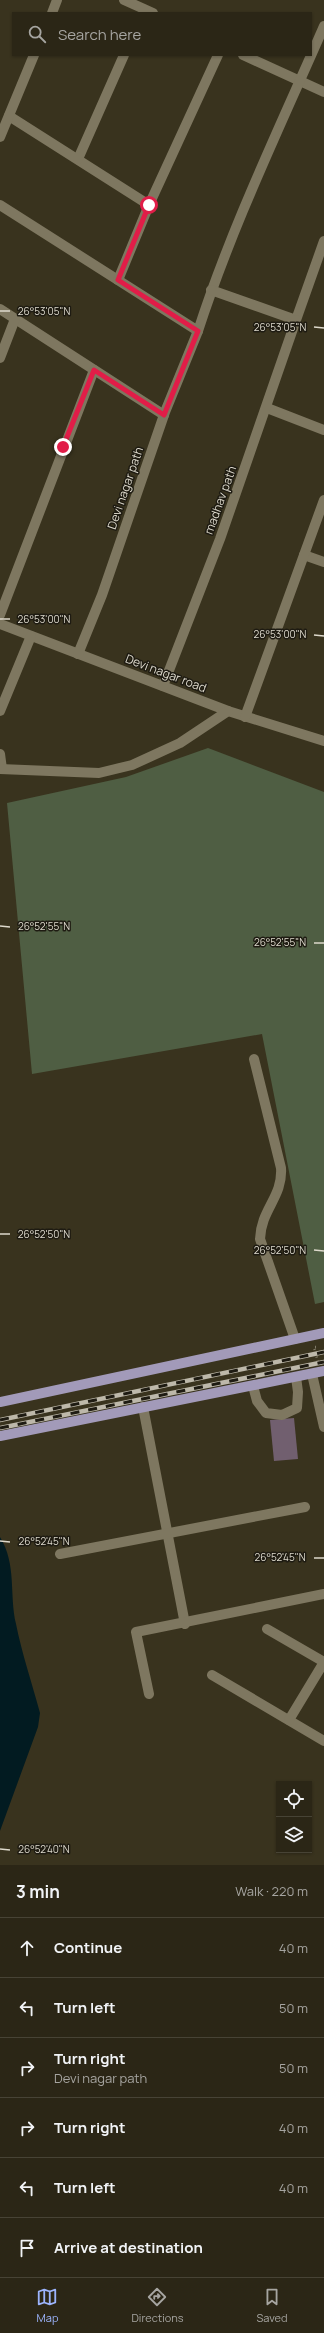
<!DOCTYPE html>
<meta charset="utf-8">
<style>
:root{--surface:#2b2616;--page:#373223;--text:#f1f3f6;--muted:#a6a5a1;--line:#474335;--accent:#9cb4fd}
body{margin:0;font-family:Manrope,sans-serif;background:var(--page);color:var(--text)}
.controls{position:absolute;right:12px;bottom:12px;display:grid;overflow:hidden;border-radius:0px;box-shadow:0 1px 3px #0004}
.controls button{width:36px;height:36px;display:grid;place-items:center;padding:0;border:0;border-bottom:1px solid var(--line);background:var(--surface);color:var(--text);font:20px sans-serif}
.stop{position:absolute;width:12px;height:12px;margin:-9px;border:3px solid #e11d48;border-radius:50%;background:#fff}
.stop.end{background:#e11d48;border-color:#fff;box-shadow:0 1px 4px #0008}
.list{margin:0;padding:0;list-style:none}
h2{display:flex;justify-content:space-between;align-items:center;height:52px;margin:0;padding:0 16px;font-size:17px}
h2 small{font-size:13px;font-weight:400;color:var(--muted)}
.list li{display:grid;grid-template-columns:26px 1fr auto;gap:12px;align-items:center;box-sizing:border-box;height:60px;padding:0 16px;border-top:1px solid var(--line)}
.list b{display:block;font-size:15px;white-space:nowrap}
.list p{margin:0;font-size:13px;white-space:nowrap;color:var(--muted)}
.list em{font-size:13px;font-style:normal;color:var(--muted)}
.icon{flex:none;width:22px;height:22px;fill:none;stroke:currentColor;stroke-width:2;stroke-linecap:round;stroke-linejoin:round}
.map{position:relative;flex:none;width:324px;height:1865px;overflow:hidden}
.search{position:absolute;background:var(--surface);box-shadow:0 1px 3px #0004;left:12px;right:12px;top:12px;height:44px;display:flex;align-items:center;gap:10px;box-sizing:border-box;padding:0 14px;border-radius:0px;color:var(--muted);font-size:15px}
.sheet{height:412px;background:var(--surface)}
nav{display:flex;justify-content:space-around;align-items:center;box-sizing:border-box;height:56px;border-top:1px solid var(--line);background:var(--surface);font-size:11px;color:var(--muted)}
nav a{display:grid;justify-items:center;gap:2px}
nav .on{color:var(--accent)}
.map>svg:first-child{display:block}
.green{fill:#4f5e43}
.water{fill:#021b21}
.building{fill:#715f6f}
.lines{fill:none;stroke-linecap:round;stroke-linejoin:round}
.path{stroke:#807b69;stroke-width:2.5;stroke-dasharray:1 3;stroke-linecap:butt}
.minor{stroke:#7e7760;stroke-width:10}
.major{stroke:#a29ab9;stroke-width:10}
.rail-casing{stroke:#bdb8aa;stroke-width:4.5}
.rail{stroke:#1e1b12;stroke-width:3;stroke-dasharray:9;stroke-linecap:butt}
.route{stroke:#e11d48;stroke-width:5}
.ticks{fill:none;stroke:#ddd9cc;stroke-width:1.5}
.labels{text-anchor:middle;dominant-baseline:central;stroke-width:3;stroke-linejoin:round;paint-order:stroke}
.street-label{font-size:12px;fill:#ddd9cc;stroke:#1e1b12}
.ticks-label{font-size:10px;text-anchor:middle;fill:#ddd9cc;stroke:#1e1b12;stroke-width:3;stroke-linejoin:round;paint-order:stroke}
</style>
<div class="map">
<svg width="324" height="1865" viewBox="0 0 324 1865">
<rect width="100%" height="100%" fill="#39331e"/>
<path class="green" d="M208,748l116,44v510l-9,2 -53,-270 -230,40 -25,-271 119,-26z"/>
<path class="water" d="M0,1537c17,28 9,57 16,87 6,30 16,59 24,89l-2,14 -38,104z"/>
<path class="building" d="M294,1418l4,41 -24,2 -4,-41z"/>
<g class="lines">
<path class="path" d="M316,1347h-2l4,15"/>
<g class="minor">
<path d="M124,0l29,13"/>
<path d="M52,13l5,-13"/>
<path d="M243,55l81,37"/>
<path d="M9,116l140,89 69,-150"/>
<path d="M0,137l34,-82"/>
<path d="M78,159l46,-104"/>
<path d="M0,205l198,126c34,-105 82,-204 126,-305"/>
<path d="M118,280l31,-75"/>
<path d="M211,290l85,30 28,-79"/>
<path d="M0,309l164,106"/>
<path d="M0,358l15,-39"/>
<path d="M267,408l57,22"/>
<path d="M304,555l20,7"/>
<path d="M0,615l94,-245"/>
<path d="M0,624l228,87 96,30"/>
<path d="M78,654l24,-59 63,-183 33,-81"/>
<path d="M163,686l57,-147 76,-219"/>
<path d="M0,711l31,-75"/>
<path d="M245,717l79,-217"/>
<path d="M0,754l2,15"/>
<path d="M0,769l99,4 33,-8 48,-22 48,-32"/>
<path d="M254,1059l27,109c2,29 -20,41 -21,71l35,100"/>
<path d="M312,1374l12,53"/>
<path d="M253,1386l4,15 9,12 16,2 15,-7 1,-16 -2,-15"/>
<path d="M143,1407l42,217"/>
<path d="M60,1554l245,-47"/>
<path d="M267,1629l57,33"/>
<path d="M212,1675l112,66"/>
<path d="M149,1694l-13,-62 188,-38"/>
<path d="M289,1720l35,-58"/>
</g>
<g class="major">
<path d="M0,1402l324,-69"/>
<path d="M0,1436l324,-65"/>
</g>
<g class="rail-casing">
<g id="rail">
<path d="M0,1420l324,-68"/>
<path d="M0,1428l324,-66"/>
</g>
</g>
<use href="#rail" class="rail"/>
</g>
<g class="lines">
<path class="route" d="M63,447l31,-77 70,45 34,-84 -80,-51 31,-75"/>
</g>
<path class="ticks" d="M0,311h10M314,327l10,1M0,619h10M314,635l10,1M0,926l10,1M314,943h10M0,1234h10M314,1250l10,1M0,1541l10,1M314,1558h10M0,1849l10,1"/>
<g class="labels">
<g class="street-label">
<text transform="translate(125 488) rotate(-71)">Devi nagar path</text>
<text transform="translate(220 500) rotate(-70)">madhav path</text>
<text transform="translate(166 673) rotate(21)">Devi nagar road</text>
</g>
</g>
<g class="ticks-label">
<text x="44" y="315">26°53'05"N</text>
<text x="280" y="331">26°53'05"N</text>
<text x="44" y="623">26°53'00"N</text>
<text x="280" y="638">26°53'00"N</text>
<text x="44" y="930">26°52'55"N</text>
<text x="280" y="946">26°52'55"N</text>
<text x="44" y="1238">26°52'50"N</text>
<text x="280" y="1254">26°52'50"N</text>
<text x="44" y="1545">26°52'45"N</text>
<text x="280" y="1561">26°52'45"N</text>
<text x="44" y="1853">26°52'40"N</text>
</g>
</svg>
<div class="controls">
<button><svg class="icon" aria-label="locate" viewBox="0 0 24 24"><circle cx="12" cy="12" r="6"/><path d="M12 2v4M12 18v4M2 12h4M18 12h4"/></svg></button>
<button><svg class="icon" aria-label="layers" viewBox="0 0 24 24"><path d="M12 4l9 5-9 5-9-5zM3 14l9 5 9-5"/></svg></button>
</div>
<div class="stop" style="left:149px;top:205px"></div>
<div class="stop end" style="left:63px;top:447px"></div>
<div class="search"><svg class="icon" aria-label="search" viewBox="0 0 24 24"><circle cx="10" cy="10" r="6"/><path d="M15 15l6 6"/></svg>Search here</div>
</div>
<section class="sheet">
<h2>3 min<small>Walk · 220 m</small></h2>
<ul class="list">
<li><svg class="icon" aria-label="ahead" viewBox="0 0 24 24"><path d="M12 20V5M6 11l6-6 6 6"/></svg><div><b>Continue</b></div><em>40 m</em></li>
<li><svg class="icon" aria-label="left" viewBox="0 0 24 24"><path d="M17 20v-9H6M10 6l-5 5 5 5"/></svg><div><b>Turn left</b></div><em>50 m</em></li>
<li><svg class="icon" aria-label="right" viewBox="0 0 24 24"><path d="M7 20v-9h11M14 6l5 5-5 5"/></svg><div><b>Turn right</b><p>Devi nagar path</p></div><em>50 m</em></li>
<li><svg class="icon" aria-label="right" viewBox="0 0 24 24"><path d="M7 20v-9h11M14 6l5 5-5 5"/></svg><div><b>Turn right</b></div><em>40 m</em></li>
<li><svg class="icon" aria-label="left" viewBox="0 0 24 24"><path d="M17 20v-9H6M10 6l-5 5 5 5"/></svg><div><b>Turn left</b></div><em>40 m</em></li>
<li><svg class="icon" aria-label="arrive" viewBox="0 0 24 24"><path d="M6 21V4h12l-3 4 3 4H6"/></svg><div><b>Arrive at destination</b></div></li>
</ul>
</section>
<nav>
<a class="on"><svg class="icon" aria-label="map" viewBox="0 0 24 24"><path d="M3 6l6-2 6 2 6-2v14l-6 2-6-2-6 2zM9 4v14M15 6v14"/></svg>Map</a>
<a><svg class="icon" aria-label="directions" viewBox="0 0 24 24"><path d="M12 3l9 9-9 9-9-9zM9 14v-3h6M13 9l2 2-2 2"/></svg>Directions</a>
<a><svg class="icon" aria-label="saved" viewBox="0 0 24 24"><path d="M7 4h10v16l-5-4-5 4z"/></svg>Saved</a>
</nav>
